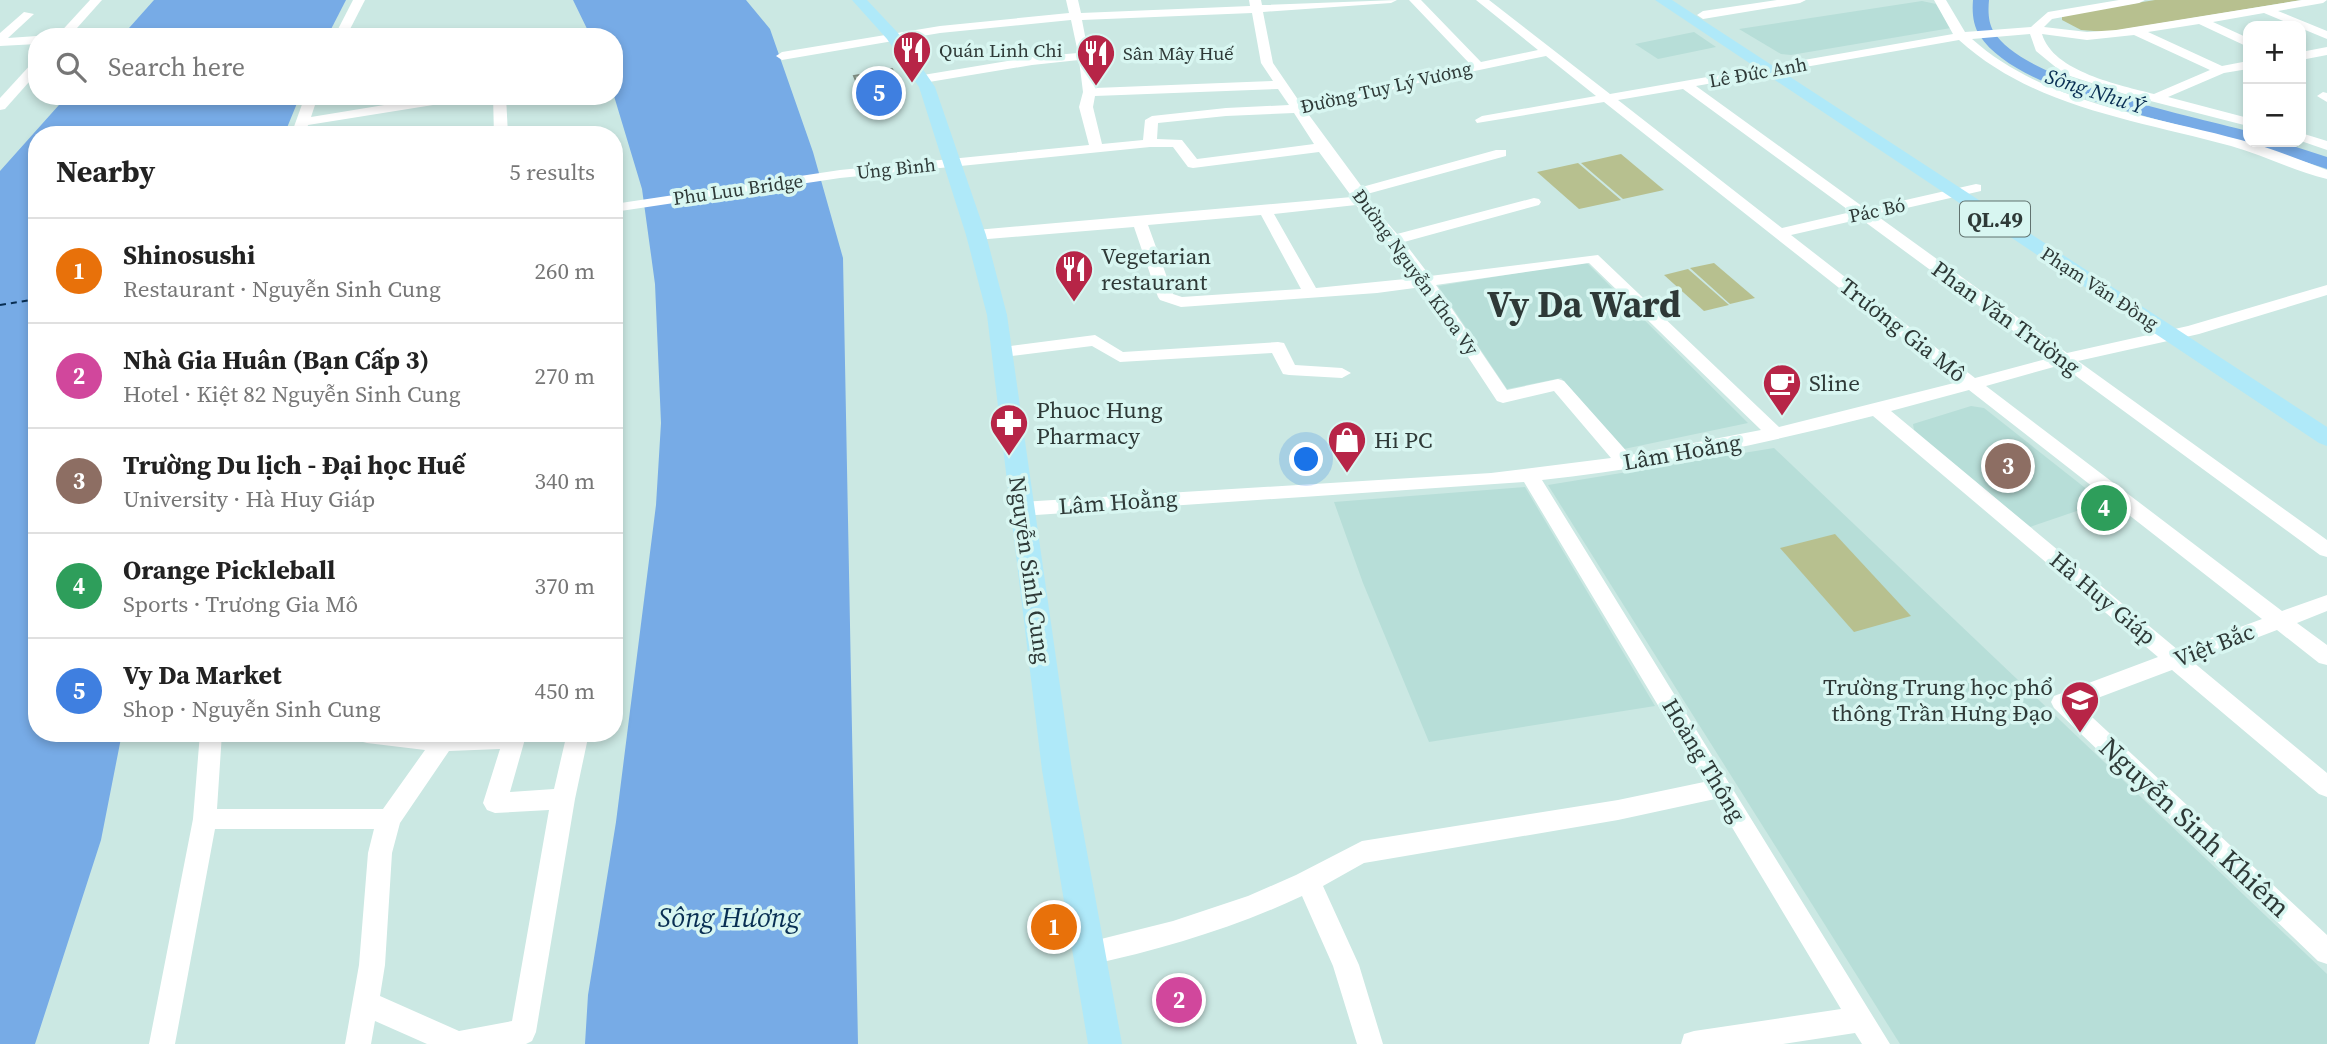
<!DOCTYPE html>
<meta charset="utf-8">
<style>
:root{--surface:#fff;--page:#f2f2f2;--text:#222;--muted:#767676;--line:#e0e0e0;--accent:#b72547}
body{margin:0;font-family:"Source Serif 4",serif;background:var(--page);color:var(--text)}
.controls{position:absolute;right:21px;top:21px;display:grid;overflow:hidden;border-radius:14px;box-shadow:0 4px 10px #0003}
.controls button{width:63px;height:63px;display:grid;place-items:center;padding:0;border:0;border-bottom:2px solid var(--line);background:var(--surface);color:var(--text);font:35px sans-serif}
.you{position:absolute;left:1307px;top:460px;width:24px;height:24px;margin:-18px;border:5px solid #fff;border-radius:50%;background:#1a73e8;box-shadow:0 0 0 10px #1a73e833}
.badge{display:grid;place-items:center;width:46px;height:46px;border-radius:50%;background:var(--accent);color:#fff;font-size:23px;font-weight:700}
.pin{position:absolute;translate:-50% -50%;border:4px solid #fff;box-shadow:0 2px 7px #0006}
.list{margin:0;padding:0;list-style:none}
h2{display:flex;justify-content:space-between;align-items:center;height:91px;margin:0;padding:0 28px;font-size:30px}
h2 small{font-size:23px;font-weight:400;color:var(--muted)}
.list li{display:grid;grid-template-columns:46px 1fr auto;gap:21px;align-items:center;box-sizing:border-box;height:105px;padding:0 28px;border-top:2px solid var(--line)}
.list b{display:block;font-size:26px;white-space:nowrap}
.list p{margin:0;font-size:23px;white-space:nowrap;color:var(--muted)}
.list em{font-size:23px;font-style:normal;color:var(--muted)}
.icon{flex:none;width:38px;height:38px;fill:none;stroke:currentColor;stroke-width:2;stroke-linecap:round;stroke-linejoin:round}
.map{position:relative;flex:none;width:2327px;height:1044px;overflow:hidden}
.search{position:absolute;background:var(--surface);box-shadow:0 4px 10px #0003;left:28px;top:28px;width:595px;height:77px;display:flex;align-items:center;gap:18px;box-sizing:border-box;padding:0 24px;border-radius:28px;color:var(--muted);font-size:26px}
.panel{position:absolute;background:var(--surface);box-shadow:0 4px 10px #0003;left:28px;top:126px;width:595px;height:616px;border-radius:28px}
.map>svg:first-child{display:block}
.built{fill:#b7ded8}
.green{fill:#b7c08f}
.water{fill:#77abe6}
.lines{fill:none;stroke-linecap:round;stroke-linejoin:round}
.river{fill:#77abe6;fill-rule:evenodd}
.ferry{stroke:#082e53;stroke-width:2;stroke-dasharray:6 5;stroke-linecap:butt}
.minor{fill:#fff;fill-rule:evenodd}
.major{fill:#afe9f9;fill-rule:evenodd}
.wall{fill:#a2b3a4}
.shaded-wall{fill:#849286}
.building{fill:#bcd0bf;stroke:#849286;stroke-width:2}
.labels{text-anchor:middle;dominant-baseline:central;stroke-width:7;stroke-linejoin:round;paint-order:stroke}
.far-poi-label{font-size:19px;fill:#2e3937;stroke:#d8f6f1;text-anchor:start}
.far-street-label{font-size:19px;fill:#2e3937;stroke:#d8f6f1}
.far-water-label{font-size:21px;font-style:italic;fill:#082e53;stroke:#d8f6f1}
.shield{fill:#d8f6f1;stroke:#61726f;stroke-width:2}
.shield-label{font-size:21px;font-weight:bold;fill:#2e3937}
.poi-label{font-size:23px;fill:#2e3937;stroke:#d8f6f1;text-anchor:start}
.street-label{font-size:23px;fill:#2e3937;stroke:#d8f6f1}
.near-street-label{font-size:28px;fill:#2e3937;stroke:#d8f6f1}
.near-water-label{font-size:28px;font-style:italic;fill:#082e53;stroke:#d8f6f1}
.town-label{font-size:37px;font-weight:bold;fill:#2e3937;stroke:#d8f6f1}
</style>
<div class="map">
<svg width="2327" height="1044" viewBox="0 0 2327 1044">
<rect width="100%" height="100%" fill="#cbe8e3"/>
<g class="built">
<path d="M1922,1l14,3 15,24 -160,27 -10,-1 -42,-25z"/>
<path d="M1694,32l22,15 -58,12 -23,-15z"/>
<path d="M1586,262l8,8 154,153 -124,26 -63,-71 -54,11 -69,-103z"/>
<path d="M1971,406l13,2 119,94 -73,25 -116,-97 -1,-6z"/>
<path d="M1774,448l553,526v70h-427l-352,-559z"/>
<path d="M1525,487l130,219 -226,36 -66,-159 -29,-81z"/>
</g>
<g class="green">
<path d="M2155,0h146l-194,32 -26,-2 -19,-10v-3l7,-3z"/>
<path d="M1621,154l43,36 -41,9 -42,-36z"/>
<path d="M1578,163l43,37 -42,9 -42,-37z"/>
<path d="M1714,263l41,35 -25,6 -40,-36z"/>
<path d="M1688,269l41,36 -25,6 -40,-36z"/>
<path d="M1835,534l76,82 -57,16 -74,-84z"/>
</g>
<g class="water">
<path d="M154,0h192l-19,37h-206z"/>
<path d="M573,0h173l24,29 43,123 30,106 15,786h-273l3,-49 28,-173 40,-317 5,-82 -6,-139 -13,-95 -28,-93v-59h-23z"/>
<path d="M67,96h233l-16,39h-247v598h85l-21,107 -66,204h-35v-873z"/>
</g>
<g class="lines">
<g class="river">
<path d="M1973,0h16c-1,10 -1,23 5,32 30,50 197,84 254,99v11h3l-10,-1c-65,-18 -224,-48 -261,-105 -7,-11 -8,-23 -7,-36z"/>
<path d="M2254,142h27l46,15v12l-71,-23z"/>
</g>
<path class="ferry" d="M0,305l37,-6"/>
<g class="minor">
<path d="M90,0h12l-33,37h-13z"/>
<path d="M353,0h12l-19,37h-12z"/>
<path d="M1066,0h12l3,13 169,-7 -1,-6h12l1,5 135,-5 -6,3 -128,9 10,51 28,41 169,-40 -61,-64h12l60,62 57,-12 -62,-50h13l121,94 343,-60 -19,-34h12l19,32 66,-5 17,-15 71,-12h26l-6,3 -87,16 -8,8 43,5 29,-2 186,-30h25l-4,3 -45,8 49,20v8l-63,-26 -51,9 35,16v9l-49,-23 -51,8 74,34 26,-5v8l-24,4 -56,24 80,21v8l-117,-30 -67,-22 -28,-23 -6,-17 -58,5c73,65 178,76 269,101 29,8 58,19 86,30v9c-33,-8 -64,-24 -96,-33 -94,-26 -197,-38 -272,-106l-263,46 170,123 110,-25 5,1v6l-105,24 191,138 121,-27 139,-41v10l-128,39 -121,27 249,179v17l-7,-2 -259,-190 -75,21 296,225 45,-16v16l-30,12 30,22v20l-8,-2 -42,-33 -84,32 134,111v24l-8,-3 -147,-124 -93,35 248,230v29l-9,-3 -264,-253 -3,-6 3,-6 104,-39 -285,-241c-108,27 -218,52 -331,64l348,564h-28l-7,-11 -72,11h-102l3,-10 10,-3 147,-22 -126,-210 -97,21 -254,43 -41,23 36,79 24,79h-26l-24,-78 -31,-70c-68,32 -139,53 -212,69l-9,-3 -4,-9 4,-9 92,-23 75,-25 48,-21 66,-34 256,-41 86,-18 -180,-300 -503,34 -7,-2 -3,-5 3,-5 7,-2 470,-29 120,-15 -57,-67 -51,12 -6,-2 -75,-114 -45,6 -196,14 -21,-7 -2,-3 -24,-70 -158,13 -8,-5 8,-5 376,-33 -33,-45 -126,16 -5,-1 -15,-20h-23l-310,31 -226,34v-8l226,-34 249,-25 -10,-38 4,-15 -4,-32 -47,5 -109,18 -6,-4 6,-4 109,-18 46,-4 -7,-33 -131,13 -158,27 -6,-4 6,-4 158,-26 129,-13zM1252,13l9,50 12,18 -178,7 -13,-68zM2042,34l45,6 47,-5 76,35 -56,24c-34,-9 -101,-22 -112,-60zM1546,56l50,40 -114,20 -7,4 2,3 127,-21 354,280 -179,45 -181,-172 -168,21 -26,-34 135,-37 2,-3 -2,-3 -5,-1 -137,36 -30,-35v-5l139,-38v-6h-10l-134,37 -56,-76 116,-29zM1278,89l11,16 -63,3 -74,8 -7,4 -2,20 -41,4 -9,-37 2,-11zM1683,89l168,123 -69,16 -164,-128zM1294,113l20,31 -117,15 -15,-19 -25,-1 1,-16 68,-7zM1356,205l59,73 -99,10 -42,-74zM1261,215l40,74 -119,8 -9,-3 -25,-69zM1861,219l189,139 -75,20 -184,-143zM1589,263l172,167 -131,25 -66,-74 -6,-2 -51,11 -71,-105zM1969,390l293,229 -84,31 -287,-239z"/>
<path d="M1777,0h29l-6,3 -97,16 -6,-4 6,-4z"/>
<path d="M24,12l10,2 -26,24 29,-2v8l-37,2v-13z"/>
<path d="M2327,47v8l-26,5v-8z"/>
<path d="M37,61v12l-32,36 -5,1v-12l33,-36z"/>
<path d="M2323,92l4,1v9l-10,-6z"/>
<path d="M305,96h13l-7,21 122,-20 7,4 -7,4 -125,20 -3,10h-14z"/>
<path d="M493,96h13l2,39h-14z"/>
<path d="M2301,133l26,8v9l-26,-9z"/>
<path d="M1095,335l28,17 155,-10 6,1 11,22 47,3 9,5 -9,5 -53,-3 -6,-1 -11,-21 -152,9 -28,-16 -89,11 -8,-5 8,-5z"/>
<path d="M200,733h22l-5,76h166l42,-59 -58,-7 -8,-2 -3,-8h166l3,6 -15,53 44,-3 13,-56h22l-14,66 -39,233 -4,9 -6,3h-99l-52,-23 -4,23h-26l14,-79 9,-112 6,-24h-159l-40,215h-26l44,-225zM500,749l-17,54 4,7 8,3 54,-3 -37,211 -53,10 -79,-35 5,-31 7,-112 8,-30 49,-72z"/>
</g>
<g class="major">
<path d="M852,0h15l31,33 37,54 51,148 21,80 65,455 50,274h-34l-46,-274 -55,-455 -21,-80 -47,-148 -32,-48z"/>
<path d="M1655,0h17l655,427v19l-8,-3z"/>
</g>
</g>
<path class="wall" d="M854,76l45,7 3,13 -39,7 -6,-14z"/>
<path class="shaded-wall" d="M899,83l3,13 -39,7 -3,-13z"/>
<path class="building" d="M892,69l7,14 -39,7 -6,-14z"/>
<defs>
<g id="restaurant-pin" transform="scale(2.0125)"><path d="M0 17L-7.5 6A9.5 9.5 0 1 1 7.5 6Z" fill="#b72547" stroke="#d8f6f1"/><path d="M-5-6h1v4h1v-4h1v4h1v-4h1v5L-1.5 .5V6h-2V.5L-5-1ZM5-6V6H3V1.5H1.5Q1.5-4 5-6Z" fill="#fff"/></g>
<g id="cafe-pin" transform="scale(2.0125)"><path d="M0 17L-7.5 6A9.5 9.5 0 1 1 7.5 6Z" fill="#b72547" stroke="#d8f6f1"/><path d="M-5.5-4.5H6V0H3Q3 3.5 0 3.5H-2.5Q-5.5 3.5-5.5 0ZM3-3.2v2h1.7v-2ZM-6 4.5H4V6H-6Z" fill="#fff"/></g>
<g id="pharmacy-pin" transform="scale(2.0125)"><path d="M0 17L-7.5 6A9.5 9.5 0 1 1 7.5 6Z" fill="#b72547" stroke="#d8f6f1"/><path d="M-2-6h4v4h4v4h-4v4h-4v-4h-4v-4h4Z" fill="#fff"/></g>
<g id="shop-pin" transform="scale(2.0125)"><path d="M0 17L-7.5 6A9.5 9.5 0 1 1 7.5 6Z" fill="#b72547" stroke="#d8f6f1"/><path d="M-5-2.5h2.3a2.7 3.5 0 0 1 5.4 0H5L5.5 6h-11ZM-1.5-2.5h3a1.5 2.3 0 0 0-3 0Z" fill="#fff"/></g>
<g id="school-pin" transform="scale(2.0125)"><path d="M0 17L-7.5 6A9.5 9.5 0 1 1 7.5 6Z" fill="#b72547" stroke="#d8f6f1"/><path d="M0-5L7-2L0 1L-7-2ZM-4 1L0 2.5L4 1V4Q0 6-4 4Z" fill="#fff"/></g>
</defs>
<g fill-rule="evenodd">
<use href="#restaurant-pin" x="912" y="50"/>
<use href="#restaurant-pin" x="1096" y="53"/>
<use href="#restaurant-pin" x="1074" y="269"/>
<use href="#cafe-pin" x="1782" y="383"/>
<use href="#pharmacy-pin" x="1009" y="423"/>
<use href="#shop-pin" x="1347" y="440"/>
<use href="#school-pin" x="2080" y="700"/>
</g>
<g class="labels">
<g class="far-poi-label">
<text x="939" y="50">Quán Linh Chi</text>
<text x="1123" y="53">Sân Mây Huế</text>
</g>
<g class="far-street-label">
<text transform="translate(1758 72) rotate(-10)">Lê Đức Anh</text>
<text transform="translate(1386 87) rotate(-13)">Đường Tuy Lý Vương</text>
<text transform="translate(896 168) rotate(-6)">Ưng Bình</text>
<text transform="translate(738 189) rotate(-8)">Phu Luu Bridge</text>
<text transform="translate(1877 210) rotate(-12)">Pác Bó</text>
<text transform="translate(1416 272) rotate(54)">Đường Nguyễn Khoa Vy</text>
<text transform="translate(2100 288) rotate(33)">Phạm Văn Đồng</text>
</g>
<g class="far-water-label">
<text transform="translate(2095 91) rotate(18)">Sông Như Ý</text>
</g>
<rect class="shield" x="1960" y="201.5" width="70" height="35" rx="5"/>
<g class="shield-label">
<text x="1995" y="219">QL.49</text>
</g>
<g class="poi-label">
<text x="1101" y="256">Vegetarian<tspan x="1101" dy="26">restaurant</tspan></text>
<text x="1809" y="383">Sline</text>
<text x="1036" y="410">Phuoc Hung<tspan x="1036" dy="26">Pharmacy</tspan></text>
<text x="1374" y="440">Hi PC</text>
<text x="2053" y="687" text-anchor="end">Trường Trung học phổ<tspan x="2053" dy="26">thông Trần Hưng Đạo</tspan></text>
</g>
<g class="street-label">
<text transform="translate(2006 318) rotate(36)">Phan Văn Trường</text>
<text transform="translate(1903 330) rotate(38)">Trương Gia Mô</text>
<text transform="translate(1682 452) rotate(-10)">Lâm Hoằng</text>
<text transform="translate(1118 502) rotate(-4)">Lâm Hoằng</text>
<text transform="translate(1030 570) rotate(82)">Nguyễn Sinh Cung</text>
<text transform="translate(2103 598) rotate(40)">Hà Huy Giáp</text>
<text transform="translate(2214 645) rotate(-21)">Việt Bắc</text>
<text transform="translate(1704 760) rotate(59)">Hoàng Thông</text>
</g>
<g class="near-street-label">
<text transform="translate(2195 827) rotate(43)">Nguyễn Sinh Khiêm</text>
</g>
<g class="near-water-label">
<text x="729" y="917">Sông Hương</text>
</g>
<g class="town-label">
<text x="1584" y="304">Vy Da Ward</text>
</g>
</g>
</svg>
<div class="controls">
<button>+</button>
<button>−</button>
</div>
<div class="you"></div>
<div class="pin badge" style="left:1054px;top:927px;background:#e8710a">1</div>
<div class="pin badge" style="left:1179px;top:1000px;background:#d1479c">2</div>
<div class="pin badge" style="left:2008px;top:466px;background:#8d6e63">3</div>
<div class="pin badge" style="left:2104px;top:508px;background:#2e9e5b">4</div>
<div class="pin badge" style="left:879px;top:93px;background:#3f7fe0">5</div>
<div class="search"><svg class="icon" aria-label="search" viewBox="0 0 24 24"><circle cx="10" cy="10" r="6"/><path d="M15 15l6 6"/></svg>Search here</div>
<section class="panel">
<h2>Nearby<small>5 results</small></h2>
<ul class="list">
<li><span class="badge" style="background:#e8710a">1</span><div><b>Shinosushi</b><p>Restaurant · Nguyễn Sinh Cung</p></div><em>260 m</em></li>
<li><span class="badge" style="background:#d1479c">2</span><div><b>Nhà Gia Huân (Bạn Cấp 3)</b><p>Hotel · Kiệt 82 Nguyễn Sinh Cung</p></div><em>270 m</em></li>
<li><span class="badge" style="background:#8d6e63">3</span><div><b>Trường Du lịch - Đại học Huế</b><p>University · Hà Huy Giáp</p></div><em>340 m</em></li>
<li><span class="badge" style="background:#2e9e5b">4</span><div><b>Orange Pickleball</b><p>Sports · Trương Gia Mô</p></div><em>370 m</em></li>
<li><span class="badge" style="background:#3f7fe0">5</span><div><b>Vy Da Market</b><p>Shop · Nguyễn Sinh Cung</p></div><em>450 m</em></li>
</ul>
</section>
</div>
